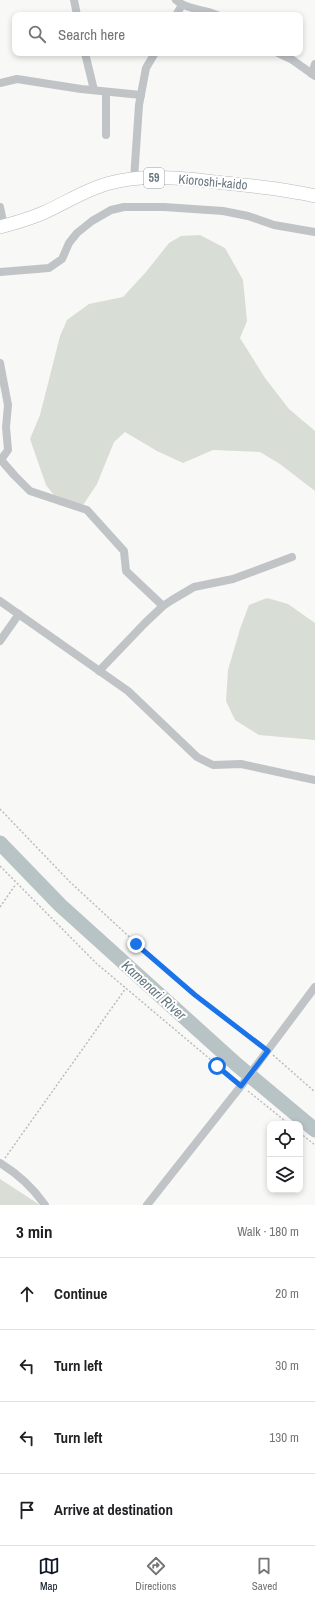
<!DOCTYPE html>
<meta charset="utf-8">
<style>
:root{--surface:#fff;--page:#f6f6f6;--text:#202124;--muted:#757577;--line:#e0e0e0;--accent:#111827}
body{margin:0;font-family:"Archivo Narrow",sans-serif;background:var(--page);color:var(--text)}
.controls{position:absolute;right:12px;bottom:12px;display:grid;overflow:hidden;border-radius:8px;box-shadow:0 2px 6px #0003}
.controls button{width:36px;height:36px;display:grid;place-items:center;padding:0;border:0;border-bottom:1px solid var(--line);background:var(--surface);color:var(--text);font:20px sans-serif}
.stop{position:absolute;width:12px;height:12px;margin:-9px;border:3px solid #1a73e8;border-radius:50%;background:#fff}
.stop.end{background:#1a73e8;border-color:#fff;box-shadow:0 1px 4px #0008}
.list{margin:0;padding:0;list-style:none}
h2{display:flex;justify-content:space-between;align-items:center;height:52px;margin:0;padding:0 16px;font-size:17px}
h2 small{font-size:13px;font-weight:400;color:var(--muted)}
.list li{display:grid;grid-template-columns:26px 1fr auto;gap:12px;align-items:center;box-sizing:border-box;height:72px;padding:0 16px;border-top:1px solid var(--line)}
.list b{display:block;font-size:15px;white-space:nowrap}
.list em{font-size:13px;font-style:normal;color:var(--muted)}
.icon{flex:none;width:22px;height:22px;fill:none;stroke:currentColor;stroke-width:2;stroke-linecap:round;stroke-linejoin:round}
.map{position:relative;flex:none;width:315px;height:1205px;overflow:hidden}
.search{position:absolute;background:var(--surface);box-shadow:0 2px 6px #0003;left:12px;right:12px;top:12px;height:44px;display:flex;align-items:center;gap:10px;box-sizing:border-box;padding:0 14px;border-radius:8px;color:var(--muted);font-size:15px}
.sheet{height:340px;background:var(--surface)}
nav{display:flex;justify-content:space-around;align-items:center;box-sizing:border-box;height:56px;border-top:1px solid var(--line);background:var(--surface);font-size:11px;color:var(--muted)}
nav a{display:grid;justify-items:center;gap:2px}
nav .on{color:var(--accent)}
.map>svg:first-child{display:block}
.green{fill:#d8ddd5}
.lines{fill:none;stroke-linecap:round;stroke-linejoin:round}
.river{stroke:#b8c3c6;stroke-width:15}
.primary-casing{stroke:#b4b8bb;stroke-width:14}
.path{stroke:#babdbf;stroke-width:1.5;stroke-dasharray:2 2;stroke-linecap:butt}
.street{stroke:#c0c4c7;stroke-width:8}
.primary{stroke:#fff;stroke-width:13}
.route{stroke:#1a73e8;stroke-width:5}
.labels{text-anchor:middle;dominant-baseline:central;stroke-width:4;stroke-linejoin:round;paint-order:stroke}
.shield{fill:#fff;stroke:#97a0a9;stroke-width:1}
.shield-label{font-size:12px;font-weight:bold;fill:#6a7884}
.street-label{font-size:13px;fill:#6a7884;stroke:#fff}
.water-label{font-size:14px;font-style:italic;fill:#66787f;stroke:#fff}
</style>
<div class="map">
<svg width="315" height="1205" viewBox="0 0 315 1205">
<rect width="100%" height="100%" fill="#f8f8f6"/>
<g class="green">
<path d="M200,235l25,13 18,32 4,41 -7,17 25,40 24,31 26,22v60l-35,-27 -20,-12 -47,-2 -30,13 -26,-12 -32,-19 -11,10 -17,42 -16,24 -24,-9 -11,-14 -16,-46 10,-24 20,-79 7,-16 22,-16 34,-7 23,-25 23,-29 12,-7z"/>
<path d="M267,598l21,6 27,19v117l-56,-5 -24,-15 -9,-19 2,-31 12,-41 9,-24z"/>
<path d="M0,1179l40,26h-40z"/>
</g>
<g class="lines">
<path class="river" d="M0,843l60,62 176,159 79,66"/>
<g class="primary-casing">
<path id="primary" d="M0,227c15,-4 29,-8 43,-14 23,-10 43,-24 67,-30 37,-10 78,-4 115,0 30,3 60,6 90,13"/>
</g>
<g class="path">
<path d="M0,809l70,73 67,62 58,51 65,50"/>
<path d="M0,866l96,97 140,118"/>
<path d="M0,907l16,-23"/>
<path d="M273,1055l42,37"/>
<path d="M248,1091l41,33"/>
<path d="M300,1133l15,12"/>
<path d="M5,1158l121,-170"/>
</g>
<g class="street">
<path d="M74,0l3,15"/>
<path d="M176,0c11,10 28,9 41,15"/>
<path d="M176,15l6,-10"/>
<path d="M85,53l9,37"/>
<path d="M278,53l13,6 24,17"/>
<path d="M312,74l3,-10"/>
<path d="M0,83l17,-4 64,10 60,6"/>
<path d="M106,135v-43"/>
<path d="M134,179l5,-74 7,-37 9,-15"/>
<path d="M0,207l4,19"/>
<path d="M0,272l49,-4 13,-9 7,-16 8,-10 15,-12 19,-11 13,-3h40l59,4 25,5 26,9 41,7"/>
<path d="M0,363l8,42 -2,22 2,23 -8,11"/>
<path d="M1,460l14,16 15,15 57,19 37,41 2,20 37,35"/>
<path d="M0,601l128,90 69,66 16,8 28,-1 74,16"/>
<path d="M0,641l19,-27"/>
<path d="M99,671l46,-48 18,-17 9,-6 22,-13 39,-8 59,-22"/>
<path d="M0,1163c18,11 33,25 45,42"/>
<path d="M147,1205l94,-119 74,-99"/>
</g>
<use href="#primary" class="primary"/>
</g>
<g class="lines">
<path class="route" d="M136,944l59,51 73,56 -27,35 -24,-20"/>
</g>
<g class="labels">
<rect class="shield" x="144" y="168" width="20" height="20" rx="3"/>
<g class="shield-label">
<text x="154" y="178">59</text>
</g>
<g class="street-label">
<text transform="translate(213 182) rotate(5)">Kioroshi-kaido</text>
</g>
<g class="water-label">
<text transform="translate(154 990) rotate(42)">Kamenari River</text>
</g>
</g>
</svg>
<div class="controls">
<button><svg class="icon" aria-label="locate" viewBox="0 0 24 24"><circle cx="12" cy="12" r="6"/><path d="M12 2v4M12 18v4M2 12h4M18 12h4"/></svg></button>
<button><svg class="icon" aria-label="layers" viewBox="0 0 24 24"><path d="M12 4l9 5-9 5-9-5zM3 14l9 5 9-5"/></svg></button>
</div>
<div class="stop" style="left:217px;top:1066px"></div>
<div class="stop end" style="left:136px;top:944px"></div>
<div class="search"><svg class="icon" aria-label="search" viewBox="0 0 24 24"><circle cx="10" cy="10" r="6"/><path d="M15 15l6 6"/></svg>Search here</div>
</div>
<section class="sheet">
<h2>3 min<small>Walk · 180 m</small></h2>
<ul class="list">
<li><svg class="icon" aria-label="ahead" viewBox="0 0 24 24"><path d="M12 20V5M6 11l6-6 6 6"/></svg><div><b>Continue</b></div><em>20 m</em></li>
<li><svg class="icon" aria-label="left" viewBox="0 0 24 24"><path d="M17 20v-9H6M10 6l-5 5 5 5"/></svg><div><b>Turn left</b></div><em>30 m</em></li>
<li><svg class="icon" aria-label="left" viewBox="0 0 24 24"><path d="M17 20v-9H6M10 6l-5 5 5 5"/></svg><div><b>Turn left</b></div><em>130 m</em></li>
<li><svg class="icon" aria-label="arrive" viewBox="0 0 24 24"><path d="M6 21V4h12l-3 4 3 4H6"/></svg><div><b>Arrive at destination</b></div></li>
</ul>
</section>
<nav>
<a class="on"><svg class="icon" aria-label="map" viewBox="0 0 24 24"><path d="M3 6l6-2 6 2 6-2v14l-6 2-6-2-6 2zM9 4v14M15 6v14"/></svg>Map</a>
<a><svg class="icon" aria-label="directions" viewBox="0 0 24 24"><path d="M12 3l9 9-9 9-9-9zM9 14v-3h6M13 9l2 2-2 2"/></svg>Directions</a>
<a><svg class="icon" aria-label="saved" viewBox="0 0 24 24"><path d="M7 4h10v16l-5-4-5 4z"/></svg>Saved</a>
</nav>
